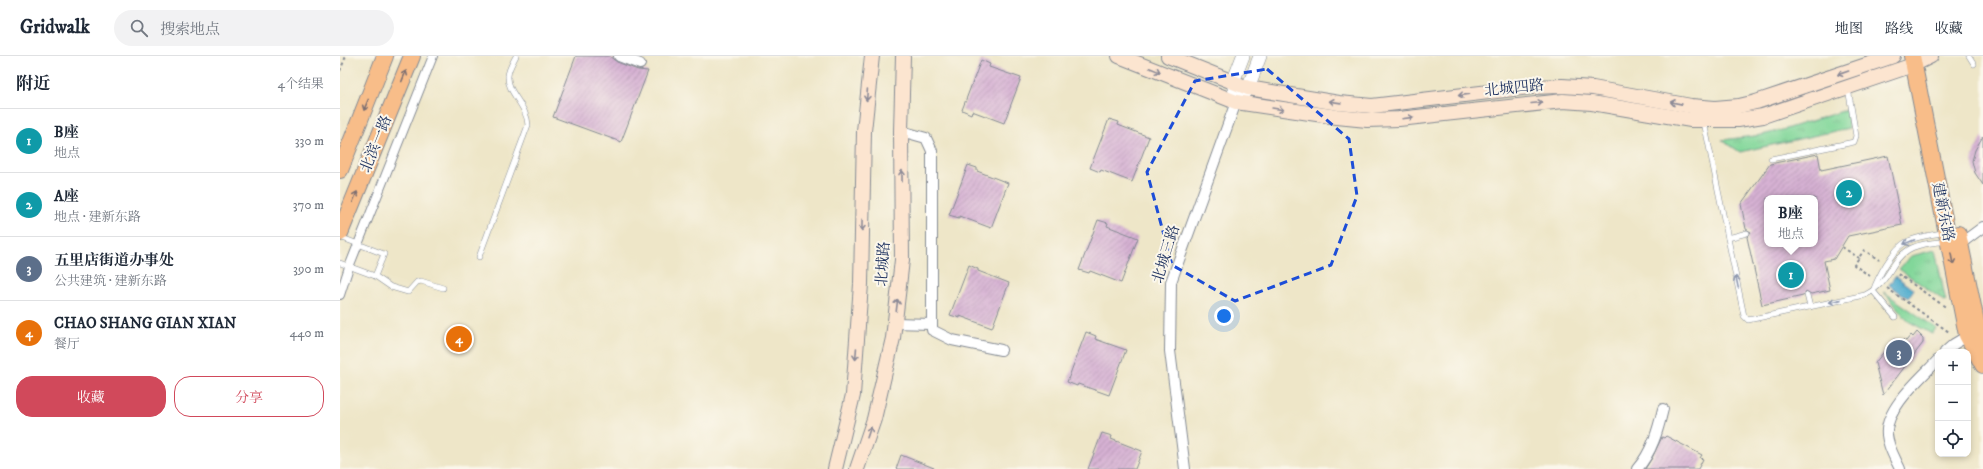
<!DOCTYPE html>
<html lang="zh">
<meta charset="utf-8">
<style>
:root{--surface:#fff;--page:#f2f2f3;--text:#1f2937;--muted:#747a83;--line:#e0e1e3;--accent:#d1495b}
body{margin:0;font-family:"IM FELL DW Pica","Noto Serif SC",serif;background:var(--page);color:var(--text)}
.controls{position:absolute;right:12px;bottom:12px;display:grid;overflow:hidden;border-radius:8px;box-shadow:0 2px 6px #0003}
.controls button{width:36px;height:36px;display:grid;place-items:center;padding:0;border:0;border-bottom:1px solid var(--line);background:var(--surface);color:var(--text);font:20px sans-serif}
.you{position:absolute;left:884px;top:260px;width:14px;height:14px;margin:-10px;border:3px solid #fff;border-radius:50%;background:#1a73e8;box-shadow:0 0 0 6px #1a73e833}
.badge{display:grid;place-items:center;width:26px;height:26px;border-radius:50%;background:var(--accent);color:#fff;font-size:13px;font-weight:700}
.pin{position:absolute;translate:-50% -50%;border:2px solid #fff;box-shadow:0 1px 4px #0006}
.popup{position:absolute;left:1424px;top:139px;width:54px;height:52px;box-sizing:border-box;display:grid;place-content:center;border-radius:8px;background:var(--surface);filter:drop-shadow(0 1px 3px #0005);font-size:13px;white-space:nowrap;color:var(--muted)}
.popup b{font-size:15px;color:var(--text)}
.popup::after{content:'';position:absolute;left:50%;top:100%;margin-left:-8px;border:8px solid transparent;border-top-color:var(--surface)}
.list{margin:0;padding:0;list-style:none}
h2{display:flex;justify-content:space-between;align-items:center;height:52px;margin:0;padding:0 16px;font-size:17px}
h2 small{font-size:13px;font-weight:400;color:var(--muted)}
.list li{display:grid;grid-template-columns:26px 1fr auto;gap:12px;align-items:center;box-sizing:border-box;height:64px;padding:0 16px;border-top:1px solid var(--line)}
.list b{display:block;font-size:15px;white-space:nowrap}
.list p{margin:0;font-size:13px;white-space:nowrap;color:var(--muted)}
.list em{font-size:13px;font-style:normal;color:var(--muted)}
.actions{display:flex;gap:8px;padding:12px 16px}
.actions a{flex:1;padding:9px 0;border:1px solid var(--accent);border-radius:16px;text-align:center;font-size:14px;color:var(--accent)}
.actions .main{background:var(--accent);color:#fff}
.icon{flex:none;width:22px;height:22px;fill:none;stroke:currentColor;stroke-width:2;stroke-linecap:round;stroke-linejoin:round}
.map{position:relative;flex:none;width:1643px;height:413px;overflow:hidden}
header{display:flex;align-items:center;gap:24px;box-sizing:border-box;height:56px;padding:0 20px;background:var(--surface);border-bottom:1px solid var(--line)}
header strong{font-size:19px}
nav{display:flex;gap:22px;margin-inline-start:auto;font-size:14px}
.search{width:280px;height:36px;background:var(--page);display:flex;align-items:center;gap:10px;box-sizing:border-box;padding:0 14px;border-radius:22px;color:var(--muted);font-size:15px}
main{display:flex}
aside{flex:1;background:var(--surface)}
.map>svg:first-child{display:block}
.grass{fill:url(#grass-tufts);stroke:#4e837c}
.water{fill:url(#water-ripples);stroke:#356e96}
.building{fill:url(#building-hatch);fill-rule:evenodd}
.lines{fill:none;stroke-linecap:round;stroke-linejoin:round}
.service-casing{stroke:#848a93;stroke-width:6}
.pedestrian-casing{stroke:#848a93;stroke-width:10}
.minor-casing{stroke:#848a93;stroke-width:12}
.tertiary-casing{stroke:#848a93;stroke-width:14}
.secondary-casing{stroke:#848a93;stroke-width:16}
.primary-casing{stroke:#848a93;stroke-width:18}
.path{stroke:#848a93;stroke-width:2;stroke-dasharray:3 3;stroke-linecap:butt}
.service{stroke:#fff;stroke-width:5}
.pedestrian{stroke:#fff;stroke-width:8}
.minor{stroke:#fff;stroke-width:10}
.tertiary{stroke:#fff;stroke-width:13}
.secondary{stroke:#fce5d0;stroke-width:14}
.primary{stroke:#f8bd89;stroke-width:16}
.oneway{stroke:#8c8a97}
.oneway2{stroke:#7e6f71}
.oneway3{stroke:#8d97ae}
.marked{fill:none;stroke:#1d4ed8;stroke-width:3;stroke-dasharray:8 5;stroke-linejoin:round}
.labels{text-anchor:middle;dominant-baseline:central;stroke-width:4;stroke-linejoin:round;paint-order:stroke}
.street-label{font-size:15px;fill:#1b2f5e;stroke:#fbf7ec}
</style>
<header>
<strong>Gridwalk</strong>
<div class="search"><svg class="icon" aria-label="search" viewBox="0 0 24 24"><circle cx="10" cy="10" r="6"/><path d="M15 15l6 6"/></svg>搜索地点</div>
<nav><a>地图</a><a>路线</a><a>收藏</a></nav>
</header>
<main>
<aside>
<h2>附近<small>4个结果</small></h2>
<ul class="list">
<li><span class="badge" style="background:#0f9aa8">1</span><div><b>B座</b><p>地点</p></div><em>330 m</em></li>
<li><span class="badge" style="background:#0f9aa8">2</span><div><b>A座</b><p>地点 · 建新东路</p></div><em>370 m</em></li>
<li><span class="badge" style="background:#5c6f8a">3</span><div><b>五里店街道办事处</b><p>公共建筑 · 建新东路</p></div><em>390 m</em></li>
<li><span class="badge" style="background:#e8710a">4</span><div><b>CHAO SHANG GIAN XIAN</b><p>餐厅</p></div><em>440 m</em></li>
</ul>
<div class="actions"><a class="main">收藏</a><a>分享</a></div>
</aside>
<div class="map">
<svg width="1643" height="413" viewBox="0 0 1643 413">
<defs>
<pattern id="grass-tufts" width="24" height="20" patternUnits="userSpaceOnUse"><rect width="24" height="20" fill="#82d79a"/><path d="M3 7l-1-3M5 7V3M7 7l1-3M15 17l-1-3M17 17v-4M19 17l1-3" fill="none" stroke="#70b987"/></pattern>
<pattern id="water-ripples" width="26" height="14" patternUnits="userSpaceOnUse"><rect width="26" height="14" fill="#4faccd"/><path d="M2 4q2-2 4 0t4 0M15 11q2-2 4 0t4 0" fill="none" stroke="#418caa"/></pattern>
<pattern id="building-hatch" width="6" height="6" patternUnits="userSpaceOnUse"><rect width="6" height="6" fill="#d6b1d3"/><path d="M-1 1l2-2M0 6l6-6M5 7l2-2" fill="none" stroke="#ad90ae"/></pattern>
</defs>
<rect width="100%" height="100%" fill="#fbf7ec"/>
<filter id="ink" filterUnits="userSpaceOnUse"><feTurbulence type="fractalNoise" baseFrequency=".025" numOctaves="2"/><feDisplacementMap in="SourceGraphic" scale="8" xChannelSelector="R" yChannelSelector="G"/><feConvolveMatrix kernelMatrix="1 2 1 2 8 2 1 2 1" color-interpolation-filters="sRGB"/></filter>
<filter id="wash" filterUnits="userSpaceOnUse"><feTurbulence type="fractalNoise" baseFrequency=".012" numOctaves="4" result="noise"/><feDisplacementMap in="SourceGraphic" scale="16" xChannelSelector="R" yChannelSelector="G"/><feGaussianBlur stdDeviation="0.9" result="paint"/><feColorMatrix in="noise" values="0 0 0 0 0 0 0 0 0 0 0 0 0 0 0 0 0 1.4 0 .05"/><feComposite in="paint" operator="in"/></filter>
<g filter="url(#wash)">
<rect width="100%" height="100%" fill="#eee6c8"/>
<g class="grass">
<path d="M1506,54l3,18 -109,24 -18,-12 40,-5 20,-5z"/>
<path d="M1595,194l11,52 -47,-33 12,-13z"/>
<path d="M1544,236l52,36 -4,6 -24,-13z"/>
</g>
<path class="water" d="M1555,220l19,13 -6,9 -19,-13z"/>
<g id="blocks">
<g class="building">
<path d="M236,0h33l8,6 21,8 10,1 -27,71 -68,-25z"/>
<path d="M641,4l9,4 -1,3 32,11 -17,45 -32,-12 -1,3 -9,-4z"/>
<path d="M769,63l10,3 -1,3 31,12 -17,45 -31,-12 -1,2 -10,-4z"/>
<path d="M1643,80v49l-8,-12 -3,-12 3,-11z"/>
<path d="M1478,98l3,16 67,-14 14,69 -54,11 -14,23 -10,2 6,29 -19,4 -5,-3 -3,5 -41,9 -15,-68 4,-5 -5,-3 -5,-25 29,-40zM1427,142h48v46h-48z"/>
<path d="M628,109l9,3v3l31,12 -17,45 -32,-12v2l-10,-3z"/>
<path d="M758,164l10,3 -1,3 31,12 -17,45 -31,-12 -1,2 -10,-3z"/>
<path d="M629,209l9,4v2l31,12 -17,45 -32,-12v2l-10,-3z"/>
<path d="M746,276l10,4 -1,3 31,11 -17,45 -31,-11 -1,2 -10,-4z"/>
<path d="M1577,276l6,6v5l-40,52 -8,-32 19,-24 6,5 4,-5 2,2 5,-6 2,2z"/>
<path d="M762,377l10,3 -1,3 31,12 -7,18h-47z"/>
<path d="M1326,380l36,19 -2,3 3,1 -5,10h-53l7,-11 10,-21 2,1z"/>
<path d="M561,399l33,13v1h-38z"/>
</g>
</g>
</g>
<g filter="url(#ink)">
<use href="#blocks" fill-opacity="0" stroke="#848a93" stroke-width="1"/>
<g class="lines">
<g class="service-casing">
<g id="service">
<path d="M1629,0l5,8"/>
<path d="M1364,66l40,194 4,4 117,-25c26,-13 24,-33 43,-45 10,-7 27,-7 39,-9"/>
<path d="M1431,103l83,-17 2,-6 -8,-48"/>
<path d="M0,181l44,17 -9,22 -35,-13"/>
<path d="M1388,182l19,-5"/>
<path d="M139,201l49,-132c-1,-20 -21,-32 -20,-49 0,-6 5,-14 8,-20"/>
<path d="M35,220l16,11 17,5 9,-10 4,-1 22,7"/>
<path d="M1533,235c5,-14 19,-41 33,-49 11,-6 27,-7 40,-10"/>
<path d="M1533,235l22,26"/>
<path d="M1467,239l3,12"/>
</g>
</g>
<g class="pedestrian-casing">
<path id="pedestrian" d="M0,239l9,-28 84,-211"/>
</g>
<g class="minor-casing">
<g id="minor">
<path d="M279,0l21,8"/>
<path d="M561,75l25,7 6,13v179l20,10 49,10"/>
<path d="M1620,188l23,-17"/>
<path d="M554,267l37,1"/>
<path d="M1605,296l9,-8 17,-10"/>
<path d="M845,413l-15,-118 1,-69 65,-180"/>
<path d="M1297,413c15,-17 21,-39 26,-60"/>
<path d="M1560,413c-5,-11 -12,-22 -13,-34 -3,-26 35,-58 51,-75"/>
</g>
</g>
<g class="tertiary-casing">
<g id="tertiary">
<path d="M895,36l-2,-10 10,-26"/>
<path d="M896,46l12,-14 12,-32"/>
</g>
</g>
<g class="secondary-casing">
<g id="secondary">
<path d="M779,0l117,46 101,15 30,3 32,-1 164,-18 29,2 99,17h47l25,-4 150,-51 18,-9"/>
<path d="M828,0l80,32 91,15 33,3 159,-19 31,-1 31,2 98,18 24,2 24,-2 17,-4 137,-46"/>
<path d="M495,413l18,-74 8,-111 3,-153 8,-75"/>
<path d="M517,413l17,-50 19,-81 9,-78 -1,-129 2,-75"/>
</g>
</g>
<g class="primary-casing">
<g id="primary">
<path d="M1572,0l55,279 16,30"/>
<path d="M0,114l45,-114"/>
<path d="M0,177l72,-177"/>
<path d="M1618,178l20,97 5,11"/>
</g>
</g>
<g class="path">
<path d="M0,15l6,-15"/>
<path d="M1502,191l17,11"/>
<path d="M1558,218l49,34"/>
<path d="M1530,220l-16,-11 10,-15 15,10"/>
<path d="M1547,232l62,44"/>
</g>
<use href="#service" class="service"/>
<use href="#pedestrian" class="pedestrian"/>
<use href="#minor" class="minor"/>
<use href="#tertiary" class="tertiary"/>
<use href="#secondary" class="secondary"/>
<use href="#primary" class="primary"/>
</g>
<defs><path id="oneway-shaft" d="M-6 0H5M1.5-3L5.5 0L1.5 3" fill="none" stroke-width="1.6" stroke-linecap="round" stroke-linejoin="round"/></defs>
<g class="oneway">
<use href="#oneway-shaft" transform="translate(815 14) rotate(22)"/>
<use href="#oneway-shaft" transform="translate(1503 17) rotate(161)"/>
<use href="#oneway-shaft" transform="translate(527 39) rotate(94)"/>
<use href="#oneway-shaft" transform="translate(1124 39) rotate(173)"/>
<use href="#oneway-shaft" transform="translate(995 46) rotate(-172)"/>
<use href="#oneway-shaft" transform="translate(1197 47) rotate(-5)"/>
<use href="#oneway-shaft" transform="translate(1336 47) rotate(-169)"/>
<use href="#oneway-shaft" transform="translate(938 53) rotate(9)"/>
<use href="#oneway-shaft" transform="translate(1068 62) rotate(-7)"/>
<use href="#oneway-shaft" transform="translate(562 120) rotate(-91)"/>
<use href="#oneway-shaft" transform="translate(522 169) rotate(91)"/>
<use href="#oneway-shaft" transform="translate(557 249) rotate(-83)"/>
<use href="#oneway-shaft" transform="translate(516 298) rotate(94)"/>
<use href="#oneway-shaft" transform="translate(529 376) rotate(-71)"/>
</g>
<g class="oneway2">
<use href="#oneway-shaft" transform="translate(64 20) rotate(-68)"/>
<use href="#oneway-shaft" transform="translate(26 49) rotate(112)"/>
<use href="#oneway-shaft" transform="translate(15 141) rotate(-68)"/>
<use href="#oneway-shaft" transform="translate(1612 203) rotate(79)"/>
</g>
<g class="oneway3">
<use href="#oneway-shaft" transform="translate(1569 186) rotate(158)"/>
<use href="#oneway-shaft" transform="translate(1397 226) rotate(-102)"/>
<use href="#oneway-shaft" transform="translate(1495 245) rotate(167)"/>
</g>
</g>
<path class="marked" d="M927,13l82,70 8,57 -26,69 -96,36 -63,-36 -25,-93 48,-91z"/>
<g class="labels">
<g class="street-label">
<text transform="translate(1174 32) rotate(-6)">北城四路</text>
<text transform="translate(36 88) rotate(-68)">北滨一路</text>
<text transform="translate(1603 156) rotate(79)">建新东路</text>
<text transform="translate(826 198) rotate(-73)">北城三路</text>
<text transform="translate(543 208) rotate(-86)">北城路</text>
</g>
</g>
</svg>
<div class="controls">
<button>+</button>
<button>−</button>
<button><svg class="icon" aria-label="locate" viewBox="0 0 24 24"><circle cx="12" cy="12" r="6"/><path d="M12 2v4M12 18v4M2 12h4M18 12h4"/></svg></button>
</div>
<div class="you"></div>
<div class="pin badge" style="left:1451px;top:219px;background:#0f9aa8">1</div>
<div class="popup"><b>B座</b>地点</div>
<div class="pin badge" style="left:1509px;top:137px;background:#0f9aa8">2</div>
<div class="pin badge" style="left:1559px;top:297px;background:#5c6f8a">3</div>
<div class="pin badge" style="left:119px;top:283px;background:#e8710a">4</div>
</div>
</main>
